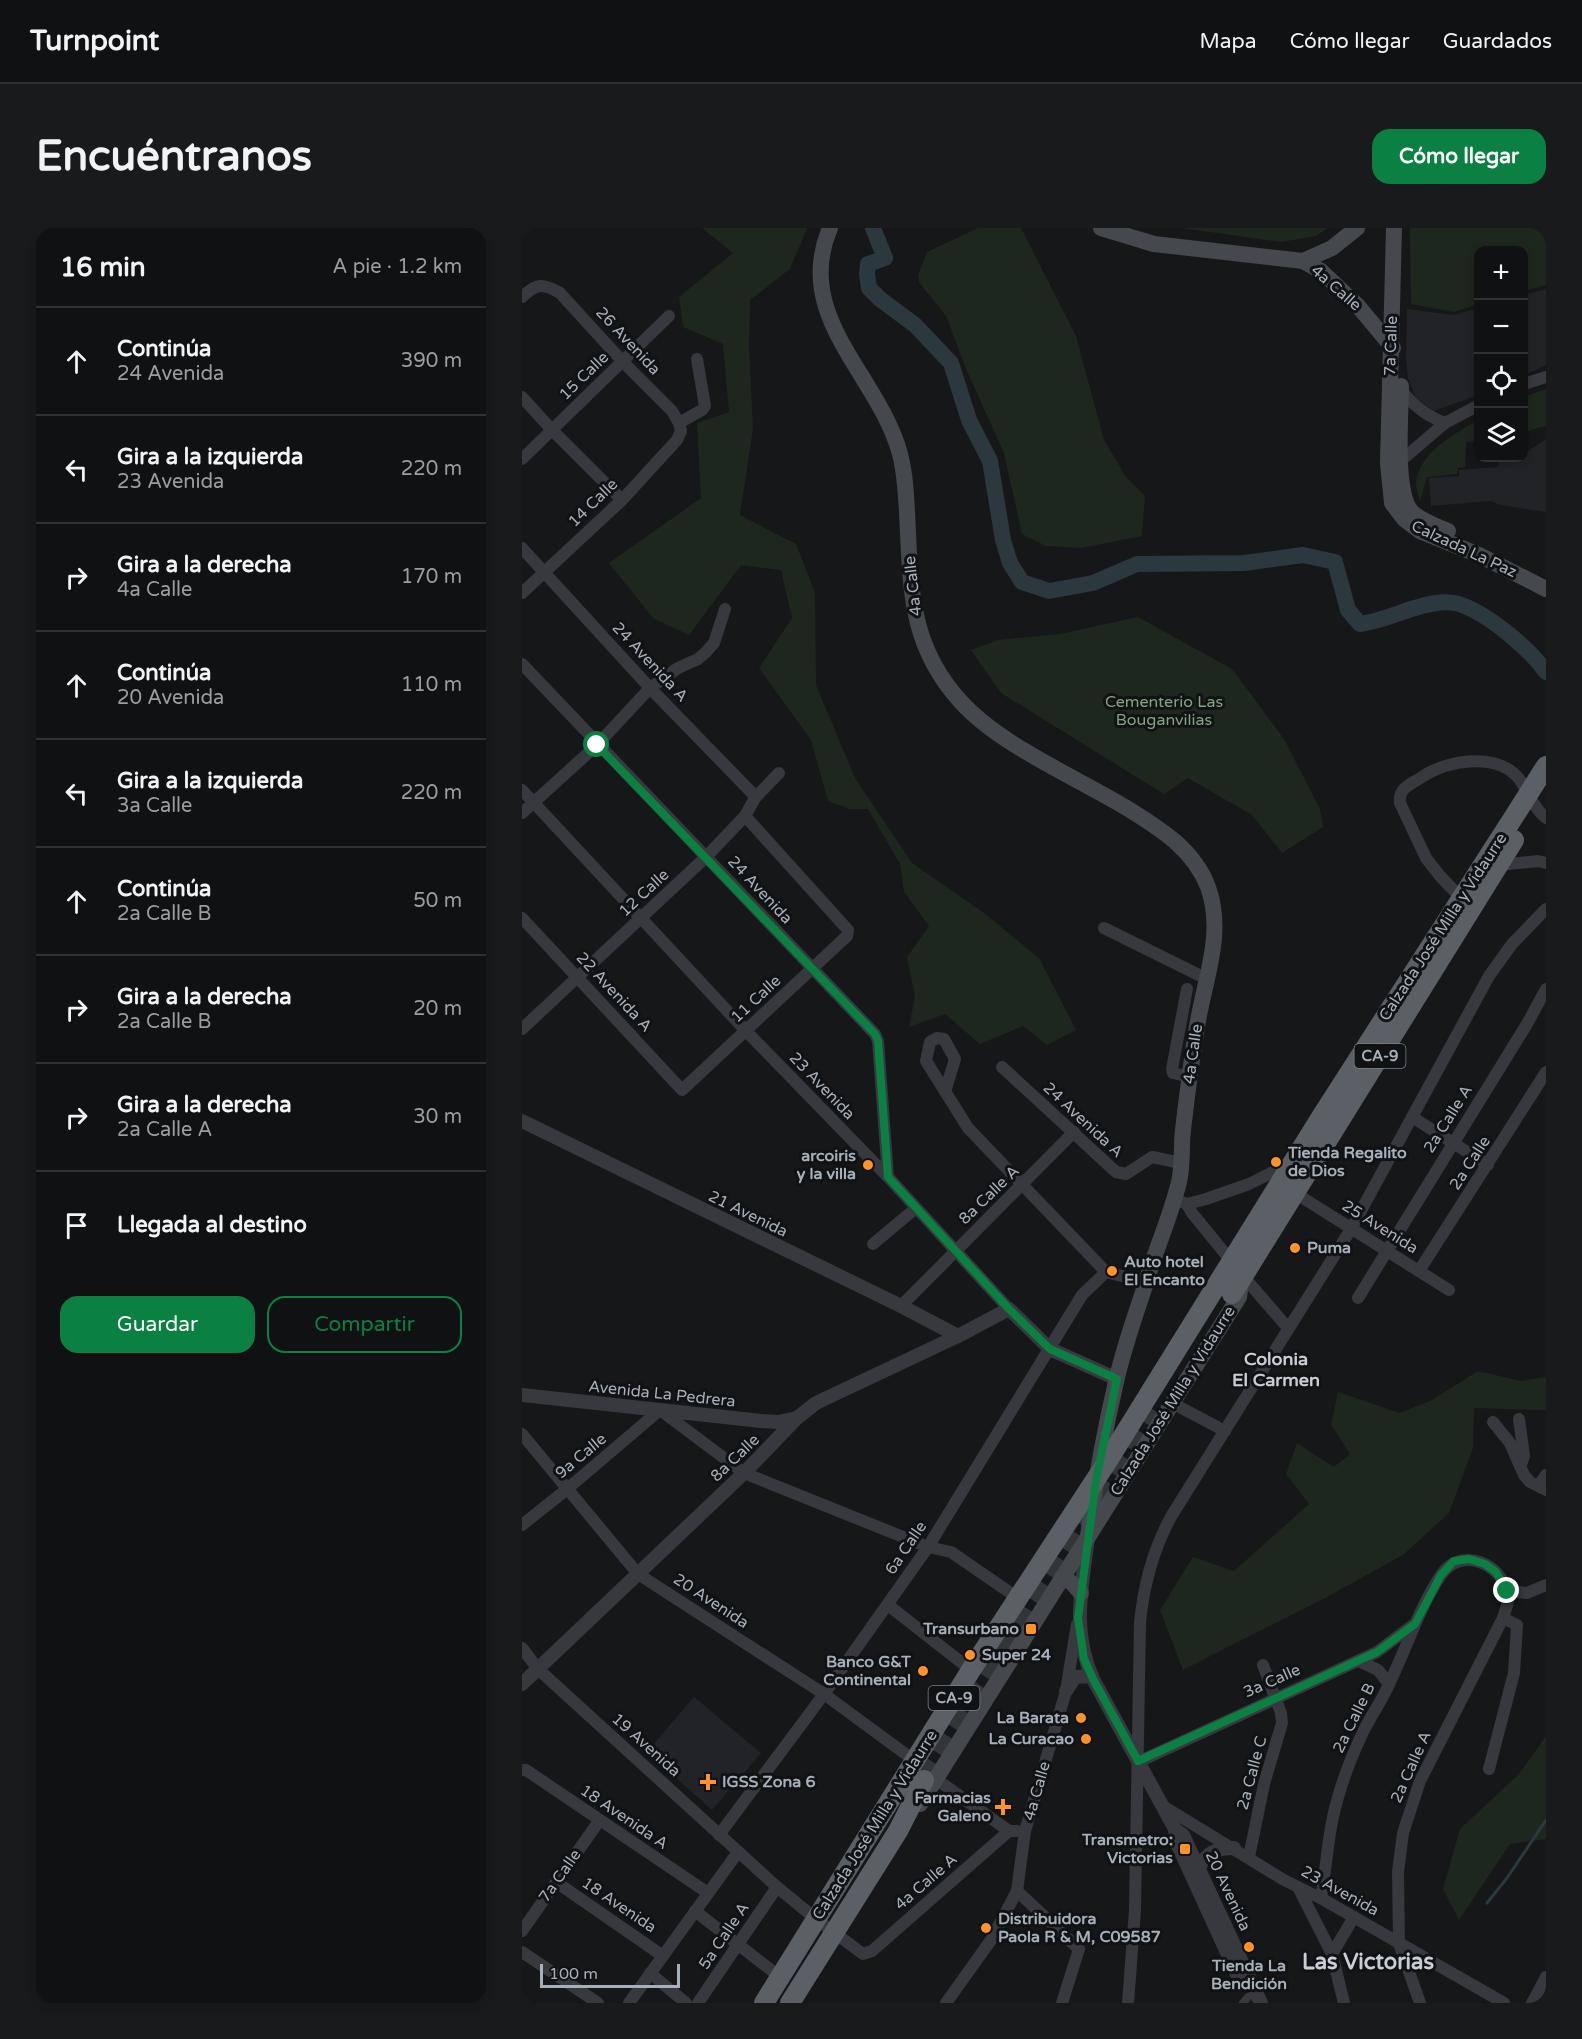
<!DOCTYPE html>
<html lang="es">
<meta charset="utf-8">
<style>
:root{--surface:#101113;--page:#191a1c;--text:#f1f3f6;--muted:#9c9da0;--line:#303133;--accent:#0b8043}
body{margin:0;font-family:"Varela Round",sans-serif;background:var(--page);color:var(--text)}
.controls{position:absolute;right:18px;top:18px;display:grid;overflow:hidden;border-radius:12px;box-shadow:0 3px 9px #0003}
.controls button{width:54px;height:54px;display:grid;place-items:center;padding:0;border:0;border-bottom:2px solid var(--line);background:var(--surface);color:var(--text);font:30px sans-serif}
.scale{position:absolute;left:18px;bottom:15px;width:140px;box-sizing:border-box;padding-left:6px;border:3px solid #a7b0ba;border-top:0;font-size:16px;line-height:21px;white-space:nowrap;color:#a7b0ba;-webkit-text-stroke:4px #111214;paint-order:stroke}
.stop{position:absolute;width:18px;height:18px;margin:-14px;border:4px solid #0b8043;border-radius:50%;background:#fff}
.stop.end{background:#0b8043;border-color:#fff;box-shadow:0 2px 6px #0008}
.list{margin:0;padding:0;list-style:none}
h2{display:flex;justify-content:space-between;align-items:center;height:78px;margin:0;padding:0 24px;font-size:26px}
h2 small{font-size:20px;font-weight:400;color:var(--muted)}
.list li{display:grid;grid-template-columns:39px 1fr auto;gap:18px;align-items:center;box-sizing:border-box;height:108px;padding:0 24px;border-top:2px solid var(--line)}
.list b{display:block;font-size:22px;white-space:nowrap}
.list p{margin:0;font-size:20px;white-space:nowrap;color:var(--muted)}
.list em{font-size:20px;font-style:normal;color:var(--muted)}
.actions{display:flex;gap:12px;padding:18px 24px}
.actions a{flex:1;padding:14px 0;border:2px solid var(--accent);border-radius:18px;text-align:center;font-size:21px;color:var(--accent)}
.actions .main{background:var(--accent);color:#fff}
.icon{flex:none;width:33px;height:33px;fill:none;stroke:currentColor;stroke-width:2;stroke-linecap:round;stroke-linejoin:round}
.map{position:relative;flex:none;width:1024px;height:1775px;overflow:hidden;border-radius:18px}
header{display:flex;align-items:center;gap:36px;box-sizing:border-box;height:84px;padding:0 30px;background:var(--surface);border-bottom:2px solid var(--line)}
header strong{font-size:28px}
nav{display:flex;gap:33px;margin-inline-start:auto;font-size:21px}
.intro{display:flex;align-items:center;justify-content:space-between;box-sizing:border-box;height:144px;padding:0 36px}
h1{margin:0;font-size:42px}
.button{padding:15px 27px;border-radius:18px;background:var(--accent);color:#fff;font-size:21px;font-weight:700}
main{display:flex;gap:36px;padding:0 36px}
aside{flex:1;background:var(--surface);border-radius:18px;box-shadow:0 3px 9px #0003}
.map>svg:first-child{display:block}
.built{fill:#222326}
.green{fill:#1e271e}
.lines{fill:none;stroke-linecap:round;stroke-linejoin:round}
.stream{stroke:#2b393e;stroke-width:3}
.river{stroke:#2b393e;stroke-width:16}
.trunk-tunnel{stroke:#333639;stroke-width:20;stroke-dasharray:20 10;stroke-linecap:butt}
.pedestrian{stroke:#37393e;stroke-width:8}
.minor{stroke:#37393e;stroke-width:12}
.tertiary{stroke:#37393e;stroke-width:14}
.secondary{stroke:#45494e;stroke-width:16}
.trunk{stroke:#5b6066;stroke-width:20}
.trunk-bridge{stroke:#5b6066;stroke-width:20}
.route{stroke:#0b8043;stroke-width:8}
.poi-dot{fill:#ff9228;stroke:#111214;stroke-width:2}
.labels{text-anchor:middle;dominant-baseline:central;stroke-width:6;stroke-linejoin:round;paint-order:stroke}
.shield{fill:#111214;stroke:#7a8188;stroke-width:1.5}
.shield-label{font-size:15px;font-weight:bold;fill:#a7b0ba}
.street-label{font-size:16px;fill:#a7b0ba;stroke:#111214}
.park-label{font-size:16px;fill:#81a67d;stroke:#111214}
.poi-label{font-size:16px;font-weight:bold;fill:#a7b0ba;stroke:#111214;text-anchor:end}
.neighbourhood-label{font-size:18px;font-weight:bold;fill:#c9ced5;stroke:#111214}
.district-label{font-size:22px;font-weight:bold;fill:#c9ced5;stroke:#111214}
</style>
<header>
<strong>Turnpoint</strong>
<nav><a>Mapa</a><a>Cómo llegar</a><a>Guardados</a></nav>
</header>
<div class="intro"><h1>Encuéntranos</h1><a class="button">Cómo llegar</a></div>
<main>
<aside>
<h2>16 min<small>A pie · 1.2 km</small></h2>
<ul class="list">
<li><svg class="icon" aria-label="ahead" viewBox="0 0 24 24"><path d="M12 20V5M6 11l6-6 6 6"/></svg><div><b>Continúa</b><p>24 Avenida</p></div><em>390 m</em></li>
<li><svg class="icon" aria-label="left" viewBox="0 0 24 24"><path d="M17 20v-9H6M10 6l-5 5 5 5"/></svg><div><b>Gira a la izquierda</b><p>23 Avenida</p></div><em>220 m</em></li>
<li><svg class="icon" aria-label="right" viewBox="0 0 24 24"><path d="M7 20v-9h11M14 6l5 5-5 5"/></svg><div><b>Gira a la derecha</b><p>4a Calle</p></div><em>170 m</em></li>
<li><svg class="icon" aria-label="ahead" viewBox="0 0 24 24"><path d="M12 20V5M6 11l6-6 6 6"/></svg><div><b>Continúa</b><p>20 Avenida</p></div><em>110 m</em></li>
<li><svg class="icon" aria-label="left" viewBox="0 0 24 24"><path d="M17 20v-9H6M10 6l-5 5 5 5"/></svg><div><b>Gira a la izquierda</b><p>3a Calle</p></div><em>220 m</em></li>
<li><svg class="icon" aria-label="ahead" viewBox="0 0 24 24"><path d="M12 20V5M6 11l6-6 6 6"/></svg><div><b>Continúa</b><p>2a Calle B</p></div><em>50 m</em></li>
<li><svg class="icon" aria-label="right" viewBox="0 0 24 24"><path d="M7 20v-9h11M14 6l5 5-5 5"/></svg><div><b>Gira a la derecha</b><p>2a Calle B</p></div><em>20 m</em></li>
<li><svg class="icon" aria-label="right" viewBox="0 0 24 24"><path d="M7 20v-9h11M14 6l5 5-5 5"/></svg><div><b>Gira a la derecha</b><p>2a Calle A</p></div><em>30 m</em></li>
<li><svg class="icon" aria-label="arrive" viewBox="0 0 24 24"><path d="M6 21V4h12l-3 4 3 4H6"/></svg><div><b>Llegada al destino</b></div></li>
</ul>
<div class="actions"><a class="main">Guardar</a><a>Compartir</a></div>
</aside>
<div class="map">
<svg width="1024" height="1775" viewBox="0 0 1024 1775">
<rect width="100%" height="100%" fill="#161719"/>
<g class="built">
<path d="M1024,61v76l-22,10v-80z"/>
<path d="M956,80v87l-44,16 -18,-13 -8,-20 -2,-20 1,-49 47,6z"/>
<path d="M1024,211v73l-46,-7 -9,-4 -60,5 -2,-28 30,-2v-6l39,-3 1,-7 25,-2v-4z"/>
<path d="M172,1469l67,56 -49,57 -65,-58z"/>
</g>
<g class="green">
<path d="M180,0h105l-17,41 -40,31 -1,45 4,84 -13,86 56,29 19,49 1,92 39,93 57,85 72,50 55,45 37,72 -29,15 -24,-19 -43,18 -35,-30 -36,13 6,-31 -8,-39 22,-31 -25,-34 -4,-28 -32,-55h-19l-21,-8 -17,-61 -52,-72 33,-50 -11,-48 -40,-5 -52,70 -36,-17 -44,-55 92,-65 -4,-75 32,-11 -6,-68 -40,-17 -4,-30 54,-44z"/>
<path d="M456,0h43l55,108 28,104 22,37 19,19 -3,40 -61,12 -35,-2 -24,-12 -18,-81 -37,-82 -21,-55 -27,-34 -1,-7 9,-23z"/>
<path d="M660,0h146l-12,8 -35,6z"/>
<path d="M888,0h136v57l-22,6v-41h-45l-1,54 -24,8 -43,-8z"/>
<path d="M1024,161v37l-19,5 -3,5v-39z"/>
<path d="M956,192v21l-12,1 -1,25 -7,1 -1,6 -30,3 -7,25c-1,-5 -4,-13 -4,-19 3,-31 39,-49 62,-63z"/>
<path d="M616,389l94,52 52,70 36,70 3,18 -41,26 -30,-38 -64,-37 -24,16 -163,-101 -30,-43 27,-10 62,-6z"/>
<path d="M956,1143l43,10 25,-4v33l-72,-2 -1,40 -24,65 -46,42 -78,43 -142,72 -23,-60 33,-53 41,14 75,-67 -23,-30 11,-31 37,24 16,-13 -19,-29 7,-33 62,21 32,-13z"/>
<path d="M1024,1508v103l-36,5 -51,76 -16,-31 17,-60 59,-55z"/>
</g>
<g class="lines">
<path class="stream" d="M965,1675l20,-25 39,-58"/>
<path class="river" d="M351,0l12,30 -17,6 -1,10 2,14 11,11 35,26 36,38 18,57 21,41 13,79 7,23 12,19 27,9 44,-8 44,-19 107,-1 59,-8 32,7 13,48 12,14c26,-3 51,-18 76,-21 6,-1 17,-1 23,1 28,9 70,44 87,68"/>
<path class="trunk-tunnel" d="M402,1552l233,-368"/>
<path class="pedestrian" d="M721,1775l5,-6"/>
<g class="minor">
<path d="M0,69c15,-14 21,-14 38,-4l63,69 49,49 7,12 2,8 -4,9 -55,60 -100,93"/>
<path d="M1002,156l22,-7"/>
<path d="M879,162c13,16 24,25 44,33"/>
<path d="M0,169l30,33 70,70"/>
<path d="M157,195l23,-13 3,-4 -8,-47"/>
<path d="M0,231l147,-143"/>
<path d="M875,236l48,-41 34,-18"/>
<path d="M0,320l128,140 102,105 3,5"/>
<path d="M0,436l353,370 3,7 10,136"/>
<path d="M0,562l224,241 142,146 121,132"/>
<path d="M0,585l75,-68 53,-57 28,-20 20,-9 8,-7 8,-9 11,-34"/>
<path d="M977,637l39,-4 8,2"/>
<path d="M939,670l-21,-22 -14,-18 -26,-55c-2,-15 11,-19 22,-26 26,-18 77,-25 98,3 9,13 14,29 26,38"/>
<path d="M0,690l160,172 165,-154 1,-6 -103,-114"/>
<path d="M582,700l103,51"/>
<path d="M665,761l-15,80 1,4 17,4"/>
<path d="M0,801l184,-172 39,-41 10,-18 24,-25"/>
<path d="M480,839l114,105 10,2 26,-17 29,6"/>
<path d="M423,864l10,-33 -11,-20 -7,-1 -7,4 -4,19 42,67 138,144 40,10"/>
<path d="M890,889l76,48"/>
<path d="M773,965l154,97"/>
<path d="M652,971l13,5 19,-5 43,-15 26,-13 10,3"/>
<path d="M665,976l5,9 40,49"/>
<path d="M351,1016l43,-36"/>
<path d="M897,1043l127,-199"/>
<path d="M721,1048l45,52"/>
<path d="M836,1070l169,-274 19,-35"/>
<path d="M379,1078l173,-174"/>
<path d="M650,1175l53,28"/>
<path d="M997,1191l5,37 -3,9"/>
<path d="M971,1194l17,21 14,32 6,7 16,8"/>
<path d="M0,1206l116,140 186,120 91,67"/>
<path d="M1018,1259l1,-5 5,-7"/>
<path d="M0,1297l44,-35 94,-80 84,63 184,74 23,5 67,46"/>
<path d="M985,1363l20,2 19,-8"/>
<path d="M366,1377l83,65"/>
<path d="M0,1420l16,21 239,218 39,32 47,35 9,-3 137,-120"/>
<path d="M837,1433l19,9 11,14"/>
<path d="M616,1534l239,-110 36,-27"/>
<path d="M967,1541l25,-96 3,-48 -14,-7"/>
<path d="M0,1542h4l182,123"/>
<path d="M414,1551l73,52h8"/>
<path d="M641,1578l121,74 40,20 180,103"/>
<path d="M197,1607l105,-141 104,-147 154,-252 24,-23"/>
<path d="M727,1629l15,-73 18,-61 -1,-10 -18,-48"/>
<path d="M34,1654l107,74"/>
<path d="M776,1659l34,67 12,49"/>
<path d="M495,1663l62,58 -17,54"/>
<path d="M799,1670c6,-34 7,-70 18,-104 6,-21 15,-43 25,-64 8,-16 19,-31 26,-48 17,-35 29,-74 51,-107 20,-30 63,-11 67,21 1,7 -3,15 -5,22l-83,163 -17,52 -5,39 1,71 21,60"/>
<path d="M173,1683l85,66"/>
<path d="M0,1703l77,-110"/>
<path d="M0,1724l76,51"/>
<path d="M810,1726l22,-37"/>
<path d="M128,1745l36,30"/>
<path d="M107,1775l109,-151"/>
<path d="M176,1775l79,-116"/>
<path d="M424,1775l45,-63 26,-49 8,-60 41,-140 11,-67"/>
<path d="M606,1775l7,-93 5,-288c4,-39 13,-73 32,-107l179,-286 138,-253 23,-32 34,-35"/>
<path d="M1010,1775l14,-26"/>
</g>
<g class="tertiary">
<path d="M0,893l379,185 57,30"/>
<path d="M0,1167l239,26 17,1 19,-4"/>
<path d="M566,1309c-6,52 -17,92 5,142l82,150 8,6 78,168"/>
<path d="M0,1456l222,-211 53,-55 19,-15 142,-67 51,-27 41,40 67,30"/>
<path d="M544,1463l9,-14 17,-1"/>
<path d="M653,1601l1,12 65,142"/>
<path d="M677,1639c9,-15 17,-19 35,-19"/>
</g>
<g class="secondary">
<path d="M308,0c-38,89 49,147 70,226 5,19 6,39 7,59 4,73 1,131 54,189 40,44 117,76 169,108 32,20 64,40 78,77 17,47 -4,93 -11,140 -6,34 -10,69 -14,103 -2,17 0,35 -4,52 -9,37 -25,71 -35,107 -10,30 -21,61 -28,93 -12,51 -21,102 -28,154"/>
<path d="M579,0l53,16 149,17 18,10 37,35 35,42"/>
<path d="M872,0l-6,235 4,40 12,16 16,12 59,24 67,34"/>
<path d="M781,33l29,-13 25,-20"/>
<path d="M879,158c0,27 -7,105 10,125 8,9 25,15 37,20"/>
<path d="M540,1349l10,6 9,10"/>
<path d="M398,1576l319,-507 2,-14"/>
</g>
<g class="trunk">
<path d="M710,1066l282,-454"/>
<path d="M242,1775l207,-333 136,-208 214,-345 187,-291"/>
<path d="M268,1775l108,-172 26,-51"/>
</g>
<path class="trunk-bridge" d="M986,598l38,-60"/>
</g>
<g class="lines">
<path class="route" d="M75,517l278,289 3,7 10,136 121,132 41,40 67,30 -21,101 -18,138 6,41 9,20 45,82 239,-109 38,-28 26,-49 13,-14 15,-2 16,5 11,8 11,19"/>
</g>
<g class="poi-dot">
<circle cx="754" cy="934" r="6"/>
<circle cx="346" cy="937" r="6"/>
<circle cx="773" cy="1020" r="6"/>
<circle cx="590" cy="1043" r="6"/>
<rect x="503" y="1395" width="12" height="12" rx="3"/>
<circle cx="448" cy="1427" r="6"/>
<circle cx="401" cy="1443" r="6"/>
<circle cx="559" cy="1490" r="6"/>
<circle cx="564" cy="1511" r="6"/>
<path d="M183 1545h6v6h6v6h-6v6h-6v-6h-6v-6h6z"/>
<path d="M478 1570h6v6h6v6h-6v6h-6v-6h-6v-6h6z"/>
<rect x="657" y="1615" width="12" height="12" rx="3"/>
<circle cx="464" cy="1700" r="6"/>
<circle cx="727" cy="1719" r="6"/>
</g>
<g class="labels">
<g class="shield">
<rect x="832.5" y="816" width="51" height="24" rx="4.5"/>
<rect x="406.5" y="1458" width="51" height="24" rx="4.5"/>
</g>
<g class="shield-label">
<text x="858" y="828">CA-9</text>
<text x="432" y="1470">CA-9</text>
</g>
<g class="street-label">
<text transform="translate(814 60) rotate(41)">4a Calle</text>
<text transform="translate(106 113) rotate(47)">26 Avenida</text>
<text transform="translate(869 118) rotate(-88)">7a Calle</text>
<text transform="translate(62 148) rotate(-44)">15 Calle</text>
<text transform="translate(71 275) rotate(-44)">14 Calle</text>
<text transform="translate(942 321) rotate(25)">Calzada La Paz</text>
<text transform="translate(391 358) rotate(-96)">4a Calle</text>
<text transform="translate(128 434) rotate(47)">24 Avenida A</text>
<text transform="translate(238 662) rotate(47)">24 Avenida</text>
<text transform="translate(122 665) rotate(-43)">12 Calle</text>
<text transform="translate(921 699) rotate(-57)">Calzada José Milla y Vidaurre</text>
<text transform="translate(92 764) rotate(47)">22 Avenida A</text>
<text transform="translate(234 771) rotate(-43)">11 Calle</text>
<text transform="translate(671 826) rotate(-82)">4a Calle</text>
<text transform="translate(300 858) rotate(46)">23 Avenida</text>
<text transform="translate(926 891) rotate(-58)">2a Calle A</text>
<text transform="translate(561 892) rotate(43)">24 Avenida A</text>
<text transform="translate(948 935) rotate(-57)">2a Calle</text>
<text transform="translate(467 967) rotate(-44)">8a Calle A</text>
<text transform="translate(226 986) rotate(26)">21 Avenida</text>
<text transform="translate(858 999) rotate(32)">25 Avenida</text>
<text transform="translate(140 1166) rotate(6)">Avenida La Pedrera</text>
<text transform="translate(651 1173) rotate(-58)">Calzada José Milla y Vidaurre</text>
<text transform="translate(59 1228) rotate(-40)">9a Calle</text>
<text transform="translate(213 1230) rotate(-44)">8a Calle</text>
<text transform="translate(384 1320) rotate(-56)">6a Calle</text>
<text transform="translate(189 1373) rotate(33)">20 Avenida</text>
<text transform="translate(750 1453) rotate(-24)">3a Calle</text>
<text transform="translate(832 1490) rotate(-64)">2a Calle B</text>
<text transform="translate(124 1517) rotate(42)">19 Avenida</text>
<text transform="translate(889 1539) rotate(-66)">2a Calle A</text>
<text transform="translate(730 1545) rotate(-75)">2a Calle C</text>
<text transform="translate(515 1563) rotate(-74)">4a Calle</text>
<text transform="translate(102 1589) rotate(34)">18 Avenida A</text>
<text transform="translate(353 1597) rotate(-58)">Calzada José Milla y Vidaurre</text>
<text transform="translate(38 1648) rotate(-55)">7a Calle</text>
<text transform="translate(404 1654) rotate(-41)">4a Calle A</text>
<text transform="translate(706 1663) rotate(65)">20 Avenida</text>
<text transform="translate(818 1663) rotate(29)">23 Avenida</text>
<text transform="translate(97 1677) rotate(34)">18 Avenida</text>
<text transform="translate(202 1708) rotate(-56)">5a Calle A</text>
</g>
<g class="park-label">
<text x="642" y="474">Cementerio Las<tspan x="642" dy="18">Bouganvilias</tspan></text>
</g>
<g class="poi-label">
<text x="766" y="925" text-anchor="start">Tienda Regalito<tspan x="766" dy="18">de Dios</tspan></text>
<text x="334" y="928">arcoiris<tspan x="334" dy="18">y la villa</tspan></text>
<text x="785" y="1020" text-anchor="start">Puma</text>
<text x="602" y="1034" text-anchor="start">Auto hotel<tspan x="602" dy="18">El Encanto</tspan></text>
<text x="497" y="1401">Transurbano</text>
<text x="460" y="1427" text-anchor="start">Super 24</text>
<text x="389" y="1434">Banco G&amp;T<tspan x="389" dy="18">Continental</tspan></text>
<text x="547" y="1490">La Barata</text>
<text x="552" y="1511">La Curacao</text>
<text x="200" y="1554" text-anchor="start">IGSS Zona 6</text>
<text x="469" y="1570">Farmacias<tspan x="469" dy="18">Galeno</tspan></text>
<text x="651" y="1612">Transmetro:<tspan x="651" dy="18">Victorias</tspan></text>
<text x="476" y="1691" text-anchor="start">Distribuidora<tspan x="476" dy="18">Paola R &amp; M, C09587</tspan></text>
<text x="727" y="1738" text-anchor="middle">Tienda La<tspan x="727" dy="18">Bendición</tspan></text>
</g>
<g class="neighbourhood-label">
<text x="754" y="1131">Colonia<tspan x="754" dy="21">El Carmen</tspan></text>
</g>
<g class="district-label">
<text x="846" y="1734">Las Victorias</text>
</g>
</g>
</svg>
<div class="controls">
<button>+</button>
<button>−</button>
<button><svg class="icon" aria-label="locate" viewBox="0 0 24 24"><circle cx="12" cy="12" r="6"/><path d="M12 2v4M12 18v4M2 12h4M18 12h4"/></svg></button>
<button><svg class="icon" aria-label="layers" viewBox="0 0 24 24"><path d="M12 4l9 5-9 5-9-5zM3 14l9 5 9-5"/></svg></button>
</div>
<div class="scale">100 m</div>
<div class="stop" style="left:75px;top:517px"></div>
<div class="stop end" style="left:985px;top:1363px"></div>
</div>
</main>
